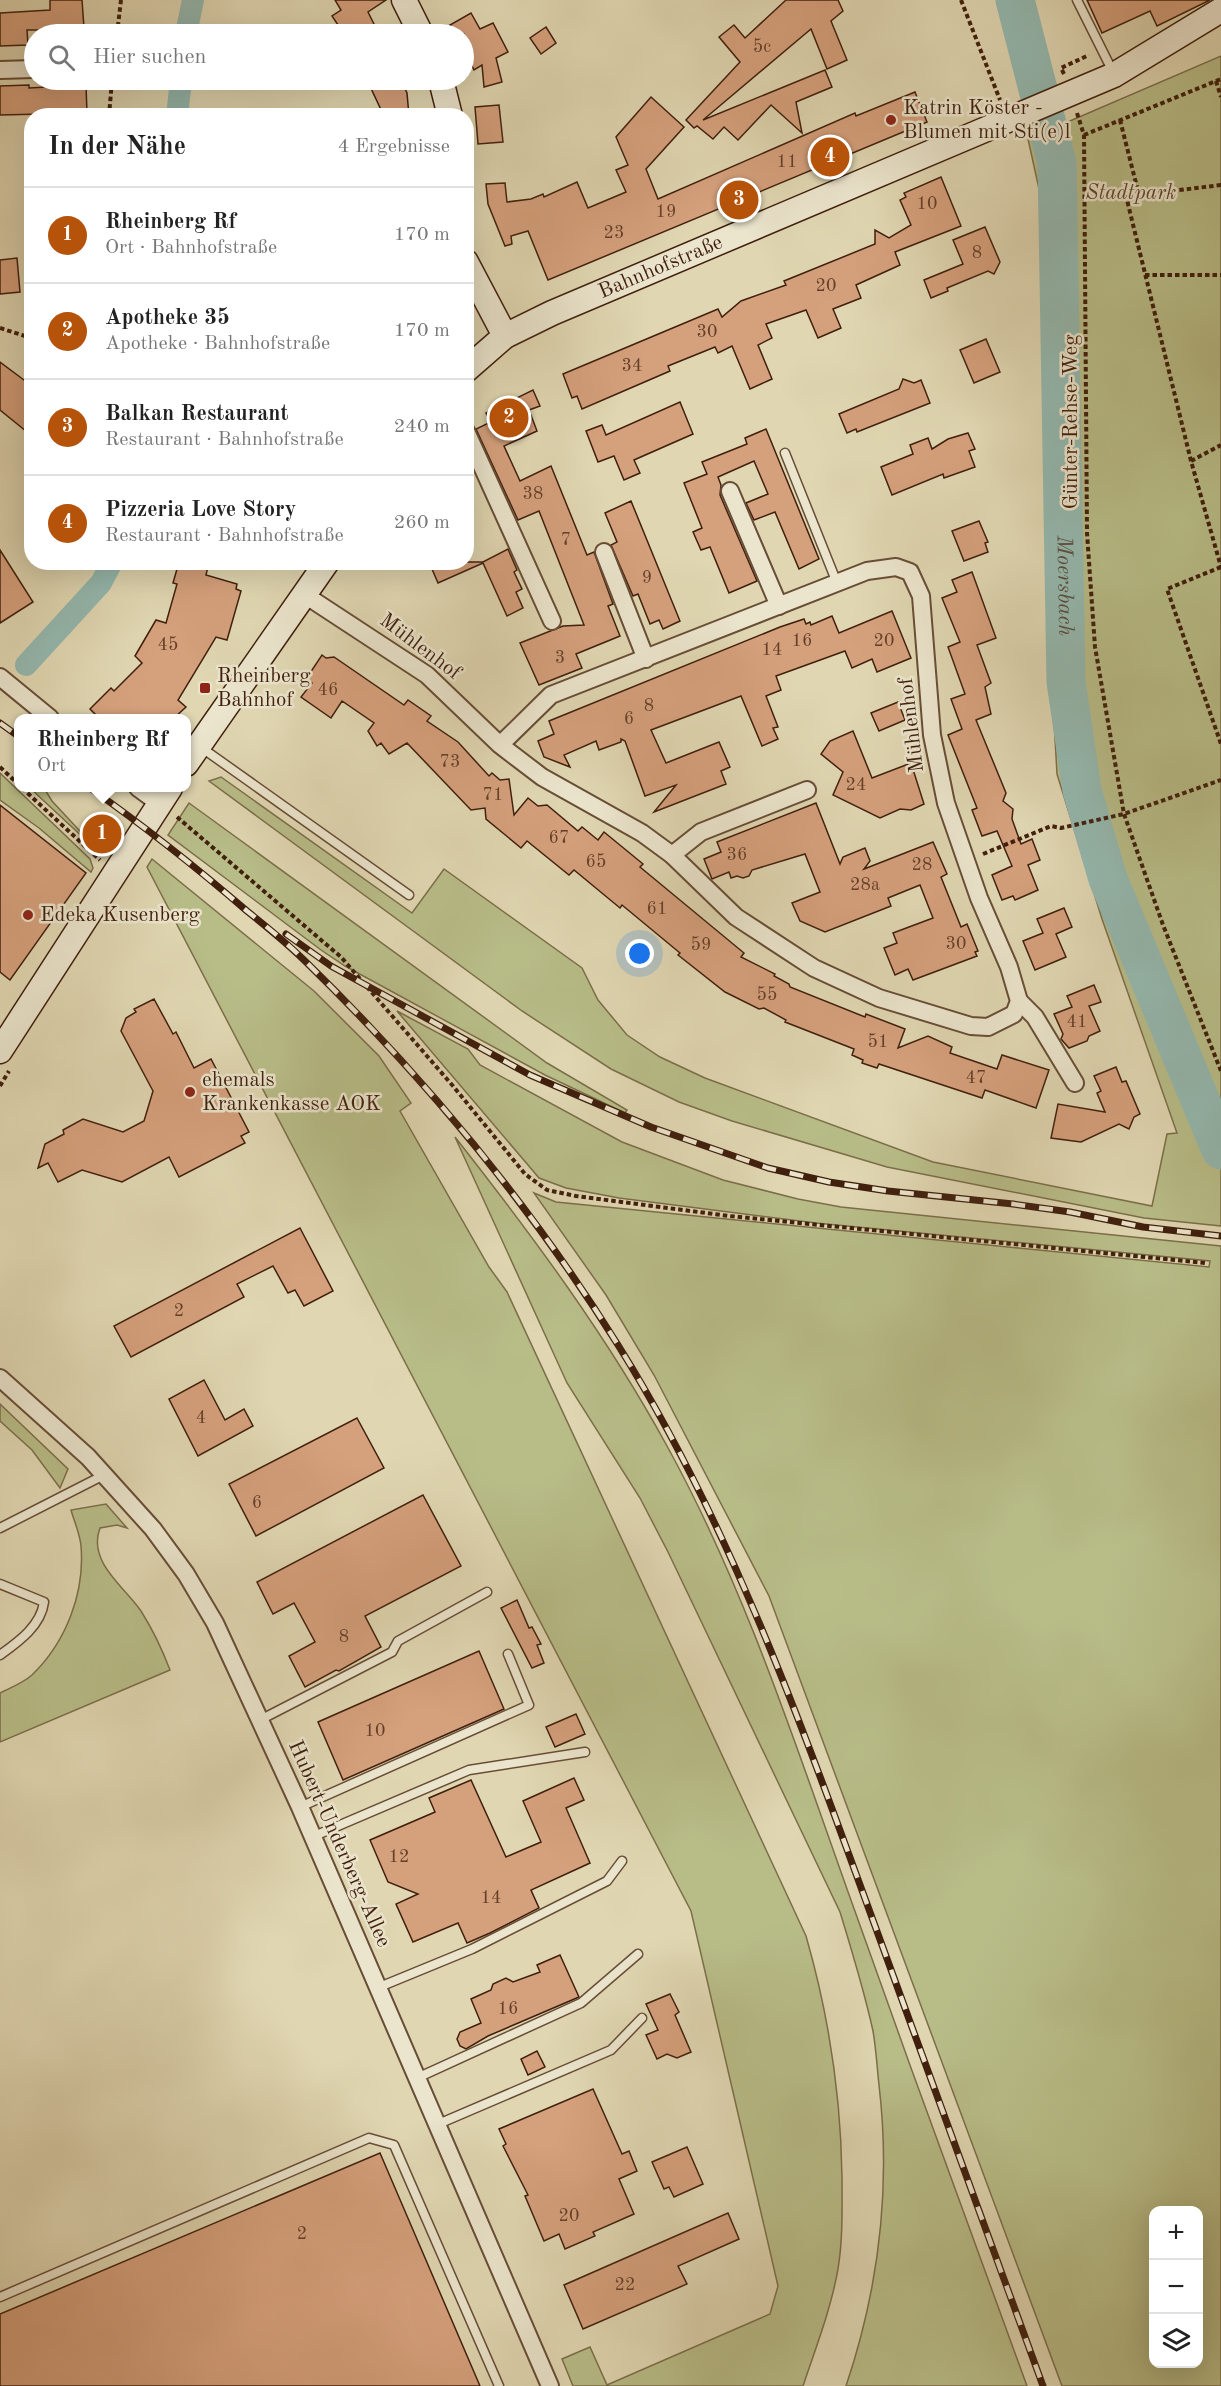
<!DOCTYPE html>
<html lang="de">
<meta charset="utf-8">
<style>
:root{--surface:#fff;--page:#f6f6f6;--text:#222;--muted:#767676;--line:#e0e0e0;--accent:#b45309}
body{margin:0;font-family:"Old Standard TT",serif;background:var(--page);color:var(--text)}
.controls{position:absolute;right:18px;bottom:18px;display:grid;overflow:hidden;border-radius:12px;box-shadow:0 6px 24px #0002}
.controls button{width:54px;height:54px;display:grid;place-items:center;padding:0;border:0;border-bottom:2px solid var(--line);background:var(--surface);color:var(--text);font:30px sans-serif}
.you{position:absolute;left:640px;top:954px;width:21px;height:21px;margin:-15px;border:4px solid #fff;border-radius:50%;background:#1a73e8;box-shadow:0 0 0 9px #1a73e833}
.badge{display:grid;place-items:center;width:39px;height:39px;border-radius:50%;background:var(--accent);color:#fff;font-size:20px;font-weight:700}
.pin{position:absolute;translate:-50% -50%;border:3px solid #fff;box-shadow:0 2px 6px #0006}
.popup{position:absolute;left:14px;top:714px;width:177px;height:78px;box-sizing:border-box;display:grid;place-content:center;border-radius:12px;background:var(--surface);filter:drop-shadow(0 2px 4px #0005);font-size:20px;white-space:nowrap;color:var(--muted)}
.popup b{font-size:22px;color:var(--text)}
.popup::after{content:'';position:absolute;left:50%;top:100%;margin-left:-12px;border:12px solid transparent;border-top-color:var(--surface)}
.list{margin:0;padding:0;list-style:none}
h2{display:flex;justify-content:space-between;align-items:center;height:78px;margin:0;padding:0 24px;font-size:26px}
h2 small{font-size:20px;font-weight:400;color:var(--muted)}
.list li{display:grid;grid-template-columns:39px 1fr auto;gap:18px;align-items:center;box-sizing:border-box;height:96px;padding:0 24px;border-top:2px solid var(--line)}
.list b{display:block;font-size:22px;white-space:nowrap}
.list p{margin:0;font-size:20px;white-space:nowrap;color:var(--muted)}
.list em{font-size:20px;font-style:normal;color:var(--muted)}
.icon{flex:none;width:33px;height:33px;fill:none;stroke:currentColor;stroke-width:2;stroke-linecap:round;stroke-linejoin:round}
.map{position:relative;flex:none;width:1221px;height:2386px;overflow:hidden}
.search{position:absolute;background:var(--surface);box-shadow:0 6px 24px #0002;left:24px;top:24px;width:450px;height:66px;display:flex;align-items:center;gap:15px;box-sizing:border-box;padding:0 21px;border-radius:33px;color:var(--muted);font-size:22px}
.panel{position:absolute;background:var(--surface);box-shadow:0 6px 24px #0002;left:24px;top:108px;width:450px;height:462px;border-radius:24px}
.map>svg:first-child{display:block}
.green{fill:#b8bd88;stroke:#7c6e4a;stroke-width:1.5;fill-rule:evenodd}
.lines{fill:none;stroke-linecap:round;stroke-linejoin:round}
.canal{stroke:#94b9b0;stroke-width:22}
.river{stroke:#94b9b0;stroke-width:39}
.building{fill:#d5a07c;stroke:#401f0d;stroke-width:1.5}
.lane-casing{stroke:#684d36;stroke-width:11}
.street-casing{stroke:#684d36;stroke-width:20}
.secondary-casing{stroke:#401f0d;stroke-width:27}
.path{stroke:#401f0d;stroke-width:4;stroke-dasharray:4.5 3;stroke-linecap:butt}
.lane{stroke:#ebe5cd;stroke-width:8}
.street{stroke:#ebe5cd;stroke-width:16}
.secondary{stroke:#ebe5cd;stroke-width:24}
.rail-casing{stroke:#401f0d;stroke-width:7}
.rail{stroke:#ebe5cd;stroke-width:4.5;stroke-dasharray:14;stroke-linecap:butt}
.poi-dot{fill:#8f2418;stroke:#ebe5cd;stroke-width:2}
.labels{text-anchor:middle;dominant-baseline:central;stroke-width:5;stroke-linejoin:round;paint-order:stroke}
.number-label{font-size:18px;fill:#653f29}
.poi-label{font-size:21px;fill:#401f0d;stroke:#ebe5cd;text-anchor:start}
.park-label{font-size:21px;font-style:italic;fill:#5e462c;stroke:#ebe5cd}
.street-label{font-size:21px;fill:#401f0d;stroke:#ebe5cd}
.water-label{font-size:22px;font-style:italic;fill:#594d3e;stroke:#ebe5cd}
</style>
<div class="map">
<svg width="1221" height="2386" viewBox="0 0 1221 2386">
<rect width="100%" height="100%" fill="#e0d7b2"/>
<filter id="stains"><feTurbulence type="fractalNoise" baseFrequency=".00333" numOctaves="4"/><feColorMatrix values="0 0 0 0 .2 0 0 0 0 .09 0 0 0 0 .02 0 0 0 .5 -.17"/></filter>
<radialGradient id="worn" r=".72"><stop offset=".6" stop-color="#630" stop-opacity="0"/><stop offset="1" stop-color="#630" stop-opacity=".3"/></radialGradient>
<g class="green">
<path d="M1221,56v1170l-77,-8 -257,-51 -155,-46 -53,-19 -68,-33 -89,-58 -313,-230 12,-4 191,136 32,-44 138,99 16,32 29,35 33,22 45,21 228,84 219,44 15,-72 10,-1 -75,-214 -45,-145 -10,-177 2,-296 -6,-94 -15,-68z"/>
<path d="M0,773l90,86 3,9 -2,4 -52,-44 -39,-28z"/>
<path d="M30,788h14l8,13 50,54z"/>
<path d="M189,803l358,260 80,47 -2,3 -80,-38 -200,-109 -24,-16 -153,-115z"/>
<path d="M152,859l162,132 65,65 32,47 -11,8 89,156 18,25 299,644c23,80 35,158 36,242 0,30 1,61 -4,91 -7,40 -22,78 -35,117h-230l-11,-27 28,-12 17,38 163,-71 8,-28 -87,-375 -544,-1044z"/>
<path d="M397,1011l71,38 12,16 142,77 101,38 75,19 43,8 380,39v1140h-159l-293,-790 -115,-221 -48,-80 -72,-102 22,9 653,65 1,-6 -394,-38 -197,-25 -53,-10 -27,-10 -11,-13zM1154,2210h44v154h-44z"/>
<path d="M455,1137c77,98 152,199 212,309 77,140 127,294 180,443 59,166 119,332 180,497h-181c33,-98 45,-199 33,-301 -2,-18 -3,-37 -6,-54 -9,-41 -21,-80 -33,-119l-172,-360 -28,-54 -73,-115z"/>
<path d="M0,1404l68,65 -8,19 -28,-38 -32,-29z"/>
<path d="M106,1504l21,24 -10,-3 -17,3c-13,34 25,59 41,83 12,19 21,38 29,59l-170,72v-49c10,-5 23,-10 32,-18 34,-33 53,-82 49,-129 -1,-12 -7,-25 -10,-36z"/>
</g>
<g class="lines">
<g class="canal">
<path d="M186,34l7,-34"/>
<path d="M177,116l4,-36"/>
<path d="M26,665l75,-82 11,-21"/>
</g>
<path class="river" id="s1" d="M1015,0l42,163 9,519 16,108 26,89 113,271"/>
</g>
<g class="building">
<path d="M50,0h32l2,28 -18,1 -5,5 -9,-4h-25l1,15 -28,1v-33l50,-3z"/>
<path d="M335,0h51l-18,12 11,22h-35l-12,-18 9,-6z"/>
<path d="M786,0h52l5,11 -12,10 16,39 -20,9 -16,-40 -108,91 122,-50 7,17 -36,15 6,31 -31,-28 -33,35 -14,-13 -11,12 -16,-13 -3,2 -8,-8 54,-58 -21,-25 15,-12 11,13z"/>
<path d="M1087,0h123l-53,26 -7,-15 -48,22z"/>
<path d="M471,13l9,16 13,-6 15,29 -12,6 6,24 -18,5 -2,-22 -8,5 -10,-21v-15h-8l-6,-9z"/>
<path d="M546,27l10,16 -15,11 -11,-16z"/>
<path d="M367,80h34l6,13 2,23h-25z"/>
<path d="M29,85v3l57,-3 1,28 -87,2v-29z"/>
<path d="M915,92l12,30 -379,158 -20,-49 -17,5 1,8 -7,2 -17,-42 -2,-20 19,-1 2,19 24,-3 12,-5 1,3 33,-15 11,26 38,-16 -10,-22 12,-5 -12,-28 35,-40 33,30 -38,42 12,30 197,-86 1,3z"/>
<path d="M499,105l4,37 -25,2 -3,-37z"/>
<path d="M941,177l20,49 -66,26 5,13 -44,20 5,13 -28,11 8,19 -23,10 -12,-28 -40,14 6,14 -14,7 14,34 -22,10 -18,-43 -14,7 -3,-6 -47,19 2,5 -88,38 -5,-13 -5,2 -9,-24 155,-65 4,8 19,-16 45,-16 -2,-4 91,-37v-14l14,8 22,-13 -11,-25 6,-3 -2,-4z"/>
<path d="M985,227l15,35 -6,12 -6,-3 -41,17 1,3 -17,7 -7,-18 39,-16 -10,-24z"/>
<path d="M17,258l3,34 -20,2v-34z"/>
<path d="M986,339l14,33 -26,11 -14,-33z"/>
<path d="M0,362l32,24v50l-32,-26z"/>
<path d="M903,379l11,4 7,-3 9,23 -73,29 -1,-3 -9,4 -8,-19 60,-25z"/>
<path d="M533,390l7,16 -11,4 8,21 -33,15 16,35 31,-15 36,89 7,-3 19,52 -5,2 12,30 -44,18 6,14 -43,17 -19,-42 43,-17 21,-1 -45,-114 -21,9 -42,-91 15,-7 -5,-9z"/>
<path d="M680,402l13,32 -59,26 6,13 -16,7 -10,-24 -16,6 -12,-31 16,-6 4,10z"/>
<path d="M766,429l53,130 -20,10 -24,-57 -21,8 -8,-17 22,-9 -14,-33 -36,16 3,8 -1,10 37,86 -28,12 -19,-46 -9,3 -8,-18 9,-4 -18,-45 23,-9 -5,-12 45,-18 -2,-6z"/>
<path d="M968,433l7,16 -6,2 6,16 -31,11 -1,-4 -51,21 -11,-28 32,-13 -3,-9 18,-7 4,11 16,-10z"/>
<path d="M631,501l49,120 -17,8 -4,-9 -9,4 -12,-30 -5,2 -22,-51 6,-3 -12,-29z"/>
<path d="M979,521l9,21 -3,1 3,9 -24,9 -12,-30z"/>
<path d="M508,549l9,21 -3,2 8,17 -6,3 7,16 -16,8 -24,-53 -45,20 -9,-21h54z"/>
<path d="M0,550l33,52 -33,21z"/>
<path d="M179,562h30l-3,13 31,9 -1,5 5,2 -14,49 -11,-3 -38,63 8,7 -12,11h-75l-9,-9 21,-21 3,3 28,-28 -7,-7 21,-36 10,3 11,-39 -4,-1z"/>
<path d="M972,572l24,66 -19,7 14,38 -6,4 6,27 -15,6 30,73 -3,8 10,8 -1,10 9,25 11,-5 8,21 -12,5 10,25 -23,10 -2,-4 -11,4 -10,-25 20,-9 -15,-35 -15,5 -10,-26 5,-2 -29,-73 14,-6 -11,-30 14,-5 -17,-47 12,-5 -18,-44 15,-6 -5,-12z"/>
<path d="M892,611l19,47 -34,14 -5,-13 -20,9 -7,-17 -69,25 5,14 -15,6 12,31 -5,1 5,11 -16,7 -21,-50 -90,34 15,33 53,-21 11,25 -9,4 5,13 -72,28 22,-27 -31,11 -20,-55 -4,-2v3l-22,8 -3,-9 -32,14 6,12 -26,-10 -6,-16 16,-7 -5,-13 231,-94 24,-8 2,5 4,-2 1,3 21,-9 7,17z"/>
<path d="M322,655l4,3 8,-1 70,48 4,-5 23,16 -4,5 31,21 31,34 3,-3 8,7 9,-1 5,36 14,-17 10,8 9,-1 31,26 4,-4 16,13 6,-8 39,32 -3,3 104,86 -3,4 34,17 -1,2 15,8 1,3 75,30 1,-3 39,15 -7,19 30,-12 24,11 -2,6 47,16 5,-14 47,15 -13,38 -51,-18 -3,8 -103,-34 -2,4 -15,-5 1,-3 -11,-5 2,-6 -69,-27 1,-2 -22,-12 -5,1 -34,-17 -47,-37 2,-2 -58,-48 -2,3 -46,-38 -5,5 -42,-34 -6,7 -35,-29 -1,-11 -14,2 -64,-67 -18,11 -8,-11 -4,3 -9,-15 6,-8 -32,-22 -11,17 -30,-21 11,-14 -6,-4z"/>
<path d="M898,702l7,18 -26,11 -8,-18z"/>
<path d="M853,731l19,47 39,-15 13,41 -13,6 -11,-1 -20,9 -47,-23 10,-23 -22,-18 9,-13z"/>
<path d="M816,803l24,61 3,-7 22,-9 5,13 -6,8 69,-27 14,32 -6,3 20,50 6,-3 11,27 -3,1 2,4 -64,24 -5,-11 -13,6 -11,-27 13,-5 -4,-10 40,-15 -13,-33 -32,13 3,8 -66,26 -25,-11 -8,-18 28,-11 -15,-38 -53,16 -3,6 -6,2 -6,-2 -6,2 -2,-6 -17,7 -8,-20 17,-7 -4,-10z"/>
<path d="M0,805l86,68 -76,107 -10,-8z"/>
<path d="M98,818l17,13 -10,14 -17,-14z"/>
<path d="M1064,908l8,19 -16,7 10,23 -31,13 -12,-29 20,-8 -6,-14z"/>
<path d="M1094,985l7,17 -12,4 11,25 -11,5 -2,5 -18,7 -8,-9 2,-5 -9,-20 18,-7 -5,-11z"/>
<path d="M154,999l19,35 3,-2 18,36 17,-9 38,73 -8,4 4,7 -66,34 -10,-20 -47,25 -40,-12 -24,12 -10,-19 -10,5 7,-24 19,-10 -1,-4 20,-11 40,13 21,-11 9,-30 -32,-60 5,-13 10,-6 -2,-3z"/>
<path d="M1116,1067l6,15 4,-1 14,33 -6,3 -5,12 -10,-5 -38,18 -30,-4 7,-34 47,8 -8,-19 4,-2 -7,-15z"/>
<path d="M300,1228l33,63 -29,15 -9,-16 -7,3 -15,-27 -36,18 7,13 -113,60 -17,-31z"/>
<path d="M204,1380l21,40 19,-11 9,17 -55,30 -29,-57z"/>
<path d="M357,1418l27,50 -128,68 -27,-52z"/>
<path d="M423,1495l38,71 -96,50 16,31 -42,24 -3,-1 -31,17 -16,-31 26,-14 -21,-39 -21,11 -16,-32z"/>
<path d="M517,1600l12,28 3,-1 9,17 -4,1 7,18 -12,5 -31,-60z"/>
<path d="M479,1651l25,58 -161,71 -25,-58z"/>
<path d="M576,1714l9,20 -30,13 -9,-20z"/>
<path d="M574,1778l10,22 -18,8 24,55 -59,27 8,18 -49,25 -23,10 -9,-20 -45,19 -17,-38 22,-10 -30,-12 -18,-42 65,-28 -6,-14 42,-18 35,77 35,-15 -18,-41z"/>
<path d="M560,1955l19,42 -91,39 -22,13 -6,-3 -3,-7 3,-7 21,-9 -10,-24 20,-9 2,-6 13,-6 7,4 27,-10 -3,-7z"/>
<path d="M670,1994l9,18 -4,3 16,37 -14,6 -10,-4 -10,5 -11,-24 12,-5 -12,-26z"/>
<path d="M537,2051l8,16 -17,8 -7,-16z"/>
<path d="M593,2089l29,65 7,-3 8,20 -18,8 15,35 -41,18 2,4 -30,13 -6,-15 -15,7 -19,-45 3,-1 -25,-49 3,-2 -7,-15z"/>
<path d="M687,2147l16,37 -29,13 -5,-10 -5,2 -12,-27z"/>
<path d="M380,2153l100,233h-480v-72z"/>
<path d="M728,2213l11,26 -61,27 9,18 -104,45 -19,-44z"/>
</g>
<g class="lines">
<g class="lane-casing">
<g id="lane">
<path d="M1077,0l36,72"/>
<path d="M785,453l52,130"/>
<path d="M202,748l207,147"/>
<path d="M0,1528l104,-53"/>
<path d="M0,1584l44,18c-3,24 -26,40 -44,53"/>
<path d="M260,1720l132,-68 6,-11 89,-49"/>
<path d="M300,1807l229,-102 -21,-51"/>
<path d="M312,1837l157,-67 116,-18"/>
<path d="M377,1988l95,-39 135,-68 15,-20"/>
<path d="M417,2078l164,-75 57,-49"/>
<path d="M436,2125l175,-75 31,-32"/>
<path d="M0,2297l369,-159 25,7 105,241"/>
</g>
</g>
<g class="street-casing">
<g id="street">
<path d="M0,70l34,-1"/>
<path d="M466,431l86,190"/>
<path d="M730,491l49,115"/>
<path d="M604,552l42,107"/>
<path d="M305,595l122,80 73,70 42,32 100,56 30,22 64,62 78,51 65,30 92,28 17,1 26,-13 5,-13 -10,-34 -30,-69 -33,-95 -14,-68 -11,-139 -11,-24 -14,-5 -29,4 -316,124 -51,50"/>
<path d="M0,677l50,41"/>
<path d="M138,788l22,16"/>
<path d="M672,855l29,-23 106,-42"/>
<path d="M1019,1001l16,16 40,66"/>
<path d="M0,1378l88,79 65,72 33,45 29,49 85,184 250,579"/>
</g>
</g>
<g class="secondary-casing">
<g id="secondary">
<path d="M404,0l17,34"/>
<path d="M441,80l9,36"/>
<path d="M466,262l39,74"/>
<path id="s2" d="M466,370l39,-34 47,-23 562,-238 107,-65"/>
<path d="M186,764l141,-202"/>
<path d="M0,1051l170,-263"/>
</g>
</g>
<g class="path">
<path d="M961,0l39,100"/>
<path d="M117,34l4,-34"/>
<path d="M1064,74l-3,-6 28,-13"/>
<path d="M1216,81l5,16"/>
<path d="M1077,113l7,22 3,398 8,114 29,167 39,111 58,146"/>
<path d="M109,116l3,-36"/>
<path d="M1120,120l19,75"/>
<path d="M1084,135l137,-56"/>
<path d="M1221,185l-82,10 -12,5 64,261 30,106"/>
<path d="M1145,275h76"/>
<path d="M0,328l25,8 7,-2"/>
<path d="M1191,461l30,-16"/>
<path d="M1221,567l-54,22 54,155"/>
<path d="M0,767l18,17"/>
<path d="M22,788l78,72"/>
<path d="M177,817l164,140 112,129 72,88 22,16 29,6 153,20 476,47"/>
<path d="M983,854l68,-28 10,2 63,-14 97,-34"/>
<path d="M0,1086l9,-15"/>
</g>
<use href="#lane" class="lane"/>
<use href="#street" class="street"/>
<use href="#secondary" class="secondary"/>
<g class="rail-casing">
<g id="rail">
<path d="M0,723l18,13"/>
<path d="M90,788c54,38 107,80 157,123 20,16 40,32 58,50 119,116 225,243 313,384 107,171 176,359 245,548 60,164 120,329 180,493"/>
<path d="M286,934l45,32 199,109 121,52 117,41 61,14 59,9 125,13 57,8 73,15 78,9"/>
</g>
</g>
<use href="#rail" class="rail"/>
</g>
<g class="poi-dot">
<circle cx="891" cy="120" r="6"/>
<rect x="199" y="682" width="12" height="12" rx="3"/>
<circle cx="28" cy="915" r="6"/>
<circle cx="190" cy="1092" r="6"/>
</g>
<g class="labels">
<g class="number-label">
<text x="762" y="47">5c</text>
<text x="787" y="162">11</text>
<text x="927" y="204">10</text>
<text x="666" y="212">19</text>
<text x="614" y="233">23</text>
<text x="977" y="253">8</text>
<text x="826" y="286">20</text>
<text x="707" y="332">30</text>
<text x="632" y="366">34</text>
<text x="533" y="494">38</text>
<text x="566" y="540">7</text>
<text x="647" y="578">9</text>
<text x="802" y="641">16</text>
<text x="884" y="641">20</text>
<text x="168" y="645">45</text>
<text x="772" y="650">14</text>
<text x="560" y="658">3</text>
<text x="328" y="690">46</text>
<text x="649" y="706">8</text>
<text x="629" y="719">6</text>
<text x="450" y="762">73</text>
<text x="856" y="785">24</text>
<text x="493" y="795">71</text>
<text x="559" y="838">67</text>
<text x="737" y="855">36</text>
<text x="596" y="862">65</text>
<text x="922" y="865">28</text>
<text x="865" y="885">28a</text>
<text x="657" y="909">61</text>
<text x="956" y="944">30</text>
<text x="701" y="945">59</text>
<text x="767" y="995">55</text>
<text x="1077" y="1022">41</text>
<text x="878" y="1042">51</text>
<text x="976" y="1078">47</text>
<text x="179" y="1311">2</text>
<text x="201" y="1418">4</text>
<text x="257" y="1503">6</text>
<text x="344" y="1637">8</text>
<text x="375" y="1731">10</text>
<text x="399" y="1857">12</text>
<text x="491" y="1898">14</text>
<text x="508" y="2009">16</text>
<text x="569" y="2216">20</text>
<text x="302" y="2234">2</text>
<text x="625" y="2285">22</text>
</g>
<g class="poi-label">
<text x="903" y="108">Katrin Köster -<tspan x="903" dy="24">Blumen mit Sti(e)l</tspan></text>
<text x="217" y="676">Rheinberg<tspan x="217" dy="24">Bahnhof</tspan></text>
<text x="40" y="915">Edeka Kusenberg</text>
<text x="202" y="1080">ehemals<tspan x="202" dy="24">Krankenkasse AOK</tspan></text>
</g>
<g class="park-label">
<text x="1131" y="193">Stadtpark</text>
</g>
<g class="street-label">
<text stroke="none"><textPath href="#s2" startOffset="222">Bahnhofstraße</textPath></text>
<text transform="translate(1071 422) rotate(-90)">Günter-Rehse-Weg</text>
<text transform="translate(420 647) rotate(37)">Mühlenhof</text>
<text transform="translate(912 725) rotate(-97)">Mühlenhof</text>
<text transform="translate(339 1844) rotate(66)">Hubert-Underberg-Allee</text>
</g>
<g class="water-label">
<text stroke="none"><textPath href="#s1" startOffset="591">Moersbach</textPath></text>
</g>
</g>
<rect width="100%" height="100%" filter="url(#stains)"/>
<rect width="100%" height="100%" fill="url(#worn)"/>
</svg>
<div class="controls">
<button>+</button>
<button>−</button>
<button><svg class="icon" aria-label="layers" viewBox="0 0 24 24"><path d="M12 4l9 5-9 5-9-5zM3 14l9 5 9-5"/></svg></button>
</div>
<div class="you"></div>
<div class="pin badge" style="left:102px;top:834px">1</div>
<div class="popup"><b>Rheinberg Rf</b>Ort</div>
<div class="pin badge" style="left:509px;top:418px">2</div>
<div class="pin badge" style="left:739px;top:200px">3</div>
<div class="pin badge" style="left:830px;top:157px">4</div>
<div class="search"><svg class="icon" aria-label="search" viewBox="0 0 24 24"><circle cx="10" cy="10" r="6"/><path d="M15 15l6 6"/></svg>Hier suchen</div>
<section class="panel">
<h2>In der Nähe<small>4 Ergebnisse</small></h2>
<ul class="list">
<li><span class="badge">1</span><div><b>Rheinberg Rf</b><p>Ort · Bahnhofstraße</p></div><em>170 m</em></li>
<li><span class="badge">2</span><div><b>Apotheke 35</b><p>Apotheke · Bahnhofstraße</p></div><em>170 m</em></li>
<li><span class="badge">3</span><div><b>Balkan Restaurant</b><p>Restaurant · Bahnhofstraße</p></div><em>240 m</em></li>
<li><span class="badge">4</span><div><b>Pizzeria Love Story</b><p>Restaurant · Bahnhofstraße</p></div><em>260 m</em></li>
</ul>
</section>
</div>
